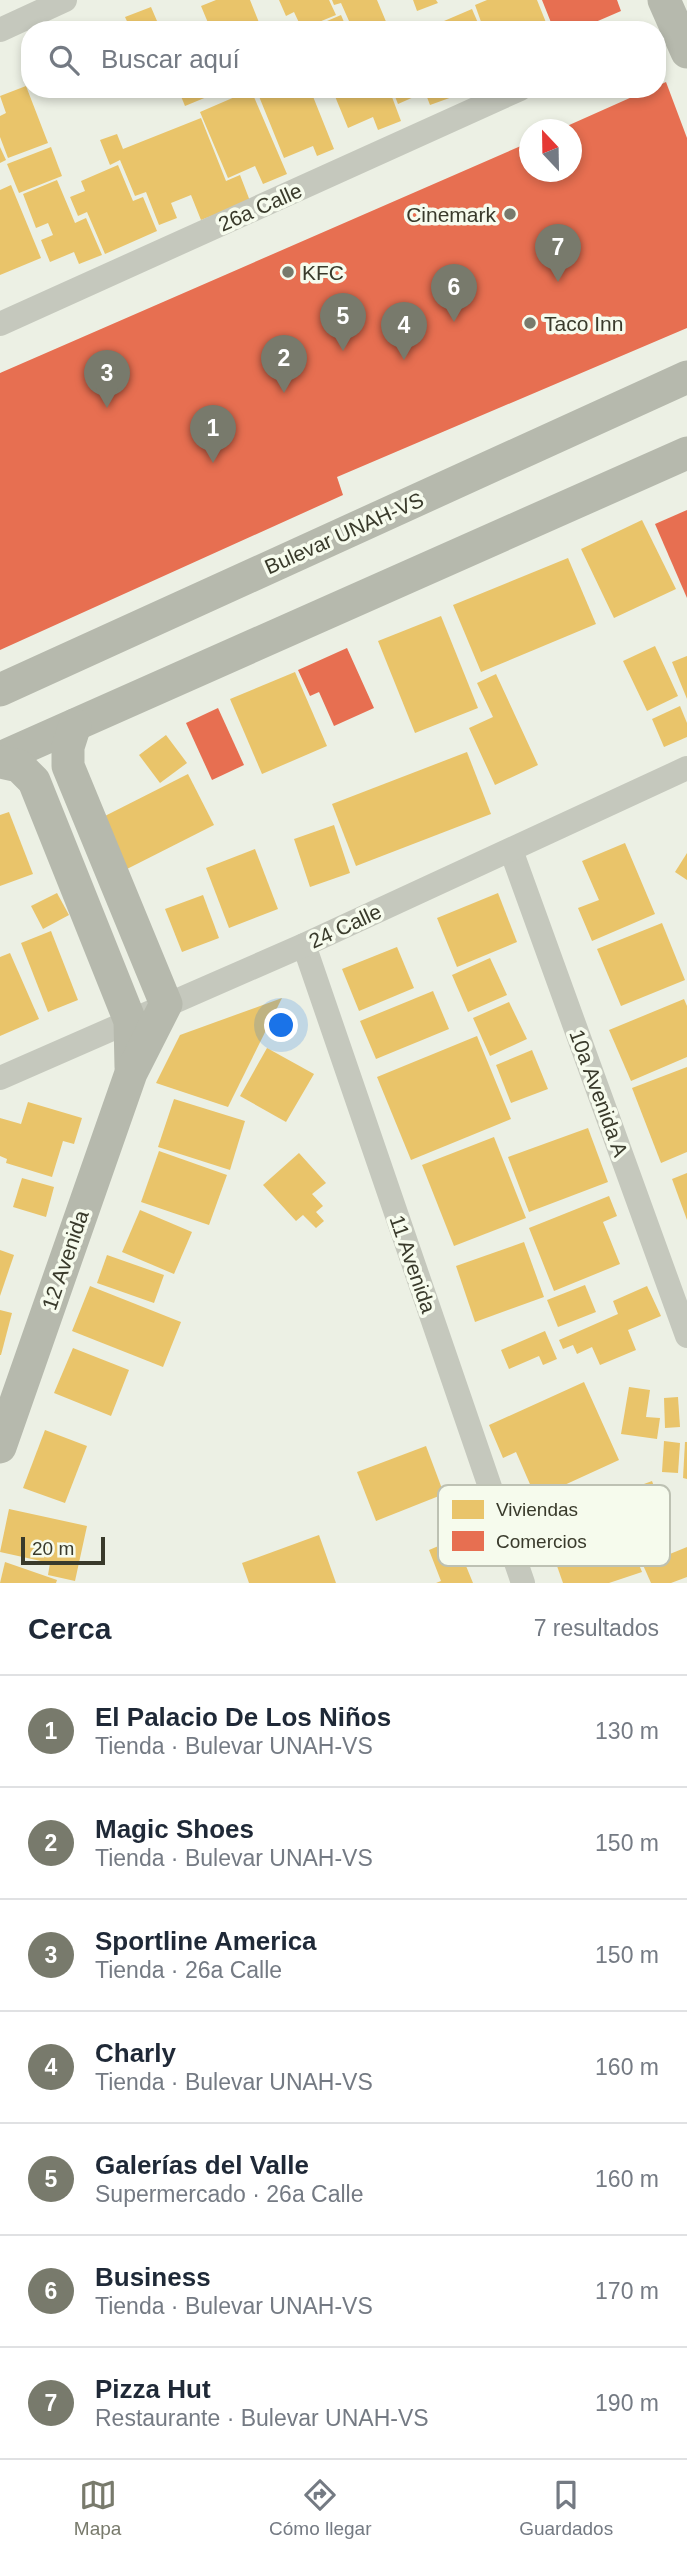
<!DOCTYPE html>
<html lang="es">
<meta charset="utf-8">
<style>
:root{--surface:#fff;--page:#f2f2f3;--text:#1f2937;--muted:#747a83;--line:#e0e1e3;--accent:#787a6c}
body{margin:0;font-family:Arial,sans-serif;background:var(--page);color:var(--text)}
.compass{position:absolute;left:519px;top:119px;width:63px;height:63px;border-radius:50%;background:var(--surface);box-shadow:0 4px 10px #0003;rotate:338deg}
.scale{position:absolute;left:21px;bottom:18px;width:84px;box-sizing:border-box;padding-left:7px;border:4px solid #393a2b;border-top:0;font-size:19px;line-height:24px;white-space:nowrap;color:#393a2b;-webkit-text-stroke:5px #f6fbed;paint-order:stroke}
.you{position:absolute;left:282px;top:1026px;width:24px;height:24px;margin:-18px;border:5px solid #fff;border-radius:50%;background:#1a73e8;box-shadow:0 0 0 10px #1a73e833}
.badge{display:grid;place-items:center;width:46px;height:46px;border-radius:50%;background:var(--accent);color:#fff;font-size:23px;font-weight:700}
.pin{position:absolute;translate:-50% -58px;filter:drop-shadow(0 2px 4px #0008)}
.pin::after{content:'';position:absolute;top:37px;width:24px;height:21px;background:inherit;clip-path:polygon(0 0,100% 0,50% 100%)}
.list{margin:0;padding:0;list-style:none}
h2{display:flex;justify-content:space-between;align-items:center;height:91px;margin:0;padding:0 28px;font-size:30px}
h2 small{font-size:23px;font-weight:400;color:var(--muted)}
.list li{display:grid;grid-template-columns:46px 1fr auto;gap:21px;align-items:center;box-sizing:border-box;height:112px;padding:0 28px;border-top:2px solid var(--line)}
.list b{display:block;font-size:26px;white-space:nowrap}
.list p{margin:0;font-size:23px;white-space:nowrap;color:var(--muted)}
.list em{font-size:23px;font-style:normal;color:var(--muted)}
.icon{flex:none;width:38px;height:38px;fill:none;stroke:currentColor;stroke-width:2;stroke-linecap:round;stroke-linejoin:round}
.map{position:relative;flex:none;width:687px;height:1583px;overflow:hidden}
.search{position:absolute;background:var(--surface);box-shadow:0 4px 10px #0003;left:21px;right:21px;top:21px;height:77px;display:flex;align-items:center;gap:18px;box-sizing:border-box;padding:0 24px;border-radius:28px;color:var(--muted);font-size:26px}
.sheet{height:875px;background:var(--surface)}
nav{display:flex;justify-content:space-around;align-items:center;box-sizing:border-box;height:98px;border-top:2px solid var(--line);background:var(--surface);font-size:19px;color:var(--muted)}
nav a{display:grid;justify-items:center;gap:4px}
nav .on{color:var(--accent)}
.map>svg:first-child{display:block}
.homes{fill:#e9c46a}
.shops{fill:#e76f51}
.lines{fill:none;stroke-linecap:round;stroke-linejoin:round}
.street{stroke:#c5c8bd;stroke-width:24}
.secondary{stroke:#b6b9ad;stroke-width:33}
.poi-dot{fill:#787a6c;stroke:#f6fbed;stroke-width:2.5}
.labels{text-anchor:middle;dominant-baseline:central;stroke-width:7;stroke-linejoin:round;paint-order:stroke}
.street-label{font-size:21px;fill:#393a2b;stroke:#f6fbed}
.poi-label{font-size:21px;fill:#393a2b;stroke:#f6fbed;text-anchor:start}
.key{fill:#f6fbed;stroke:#bdc1b3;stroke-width:2}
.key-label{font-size:19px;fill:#393a2b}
</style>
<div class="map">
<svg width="687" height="1583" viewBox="0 0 687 1583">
<rect width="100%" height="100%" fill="#ecf0e4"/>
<g class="homes">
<path d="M216,0h34l12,30h-51l-10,-24z"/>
<path d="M279,0h50l7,15 -34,14 -8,-17 -8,4z"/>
<path d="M332,0h45l10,24 -14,6h-20l-12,-27 -7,2z"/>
<path d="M413,0h23l2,3 -21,8z"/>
<path d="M487,0h50l12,30h-65l-9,-25z"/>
<path d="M151,7l9,21 16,-7 4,9h-49l-6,-13z"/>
<path d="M472,9l9,21h-58z"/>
<path d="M341,15l6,14 -41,1z"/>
<path d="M26,86l22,57 -40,15 -8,-21v-21l6,-3 -6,-17z"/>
<path d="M178,89h48l-41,17z"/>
<path d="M256,89h54l24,60 -17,7 -4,-10 -29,12z"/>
<path d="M332,89h57l12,32 -23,9 -5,-13 -25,11z"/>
<path d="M392,89h60l3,7 -25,9 -5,-13 -27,12z"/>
<path d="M251,90l36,84 -24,10 -8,-18 -27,12 -28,-66z"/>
<path d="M201,118l25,63 14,-6 10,26 -49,19 -10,-25 -20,8 6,15 -18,7 -13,-33 -11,4 -15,-36 -10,5 -10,-25 17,-6 6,15z"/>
<path d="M0,147l6,13 -6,3z"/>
<path d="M51,147l11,29 -43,17 -12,-29z"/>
<path d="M118,165l15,36 10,-4 14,34 -52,23 -18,-42 -9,4 -8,-19 15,-6 -4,-10z"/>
<path d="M57,180l18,43 11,-5 16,37 -23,9 -5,-12 -24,10 -9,-22 12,-5 -5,-12 -12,5 -13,-34z"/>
<path d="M11,185l30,73 -41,17v-85z"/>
<path d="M642,520l34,69 -62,29 -33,-69z"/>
<path d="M568,558l28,66 -115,48 -28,-67z"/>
<path d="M441,616l37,92 -63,25 -37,-92z"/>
<path d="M655,646l23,50 -31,15 -24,-50z"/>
<path d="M687,656v43l-15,-37z"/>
<path d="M295,672l32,74 -65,28 -32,-75z"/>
<path d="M496,674l42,91 -43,20 -26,-57 24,-11 -16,-34z"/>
<path d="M680,706l7,17v14l-23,10 -12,-28z"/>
<path d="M166,735l21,28 -27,20 -21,-28z"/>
<path d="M467,752l24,62 -135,52 -24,-62z"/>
<path d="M188,774l26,51 -89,45 -26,-51z"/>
<path d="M9,812l24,62 -33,12v-71z"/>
<path d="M334,825l16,48 -40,14 -16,-48z"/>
<path d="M625,843l30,71 -63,27 -14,-33 21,-8 -17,-39z"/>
<path d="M255,849l23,60 -49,19 -23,-60z"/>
<path d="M687,853v27l-12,-8z"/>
<path d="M57,893l12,22 -26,14 -12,-23z"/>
<path d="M498,893l19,49 -60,25 -20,-49z"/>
<path d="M203,895l16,43 -37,14 -17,-43z"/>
<path d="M662,923l23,57 -64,26 -24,-57z"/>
<path d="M51,931l27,69 -30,12 -27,-69z"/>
<path d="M397,947l17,41 -55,23 -17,-42z"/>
<path d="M10,953l29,66 -39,17v-79z"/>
<path d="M490,958l17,37 -39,17 -16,-37z"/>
<path d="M433,991l16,38 -73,30 -16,-38z"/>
<path d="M282,998l-54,109 -72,-24 24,-48z"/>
<path d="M684,999l3,7v51l-56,24 -22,-51z"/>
<path d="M509,1002l18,37 -37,17 -17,-38z"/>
<path d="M477,1036l34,83 -100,41 -34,-83z"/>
<path d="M267,1048l47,26 -28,48 -46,-26z"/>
<path d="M532,1050l16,39 -37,14 -15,-38z"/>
<path d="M687,1067v85l-26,11 -29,-75z"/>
<path d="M174,1099l71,22 -15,49 -72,-23z"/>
<path d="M28,1102l54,16 -8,26 -11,-3 -11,36 -46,-14 1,-4 -7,-3v-38l21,6z"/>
<path d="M588,1128l20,54 -79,30 -21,-55z"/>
<path d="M494,1137l32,81 -72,28 -32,-81z"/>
<path d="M159,1151l68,24 -18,50 -68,-23z"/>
<path d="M299,1153l27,30 -14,11 11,12 -7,6 8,9 -8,7 -13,-13 -7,6 -33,-36z"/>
<path d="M687,1173v47l-15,-41z"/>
<path d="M22,1178l32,9 -8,30 -33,-10z"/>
<path d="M609,1196l8,20 -14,6 17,42 -66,27 -25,-63z"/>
<path d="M140,1210l52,22 -18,42 -52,-22z"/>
<path d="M524,1242l20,55 -69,25 -19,-56z"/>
<path d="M0,1250l14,5 -14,41z"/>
<path d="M107,1255l57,20 -10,28 -57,-20z"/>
<path d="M585,1285l11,27 -38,15 -11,-27z"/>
<path d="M90,1286l91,36 -18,45 -91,-36z"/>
<path d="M647,1286l14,30 -33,14 8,20 -36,15 -8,-18 -15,7 -4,-9 -10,4 -4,-9 59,-26 -5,-13z"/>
<path d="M0,1310l12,3 -11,42h-1z"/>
<path d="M545,1331l12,28 -14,6 -4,-9 -30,13 -8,-19z"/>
<path d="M73,1348l56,22 -18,46 -57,-23z"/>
<path d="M584,1382l35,78 -83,38 -20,-46 -13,6 -14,-33z"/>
<path d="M629,1387l21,3 -4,27 14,1 -3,21 -36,-5z"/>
<path d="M678,1397l2,30 -15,1 -1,-30z"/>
<path d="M45,1430l42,16 -22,57 -42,-15z"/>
<path d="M664,1441l16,2 -2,30 -16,-1z"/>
<path d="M685,1442h2v37l-4,-1z"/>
<path d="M426,1446l18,48 -68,27 -19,-49z"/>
<path d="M652,1481l12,33 -108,40 -12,-33z"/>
<path d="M9,1509l78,17 -12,55 -27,-6 2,-12 -50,-11z"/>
<path d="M319,1535l17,48h-87l-7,-20z"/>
<path d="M455,1539l18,44h-37l5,-2 -12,-31z"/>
<path d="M629,1540l13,32 -33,11h-46l-6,-17z"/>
<path d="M687,1547v30l-16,6h-20l-8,-18z"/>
<path d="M5,1562l52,18 -1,3h-56z"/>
</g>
<g class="shops">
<path d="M542,0h75l4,11 -44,19h-23z"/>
<path d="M666,82l21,56v190l-350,149 6,18 -343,155v-277l530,-231v30h42v-42h-14l92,-41h7v-3z"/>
<path d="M687,510v88l-32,-74z"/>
<path d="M347,648l27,60 -40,18 -15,-34 -9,4 -12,-26z"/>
<path d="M218,708l26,57 -32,15 -26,-57z"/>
</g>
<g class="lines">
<g class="street">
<path d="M0,30l65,-30"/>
<path d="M0,324l520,-235"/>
<path d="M511,850l176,486"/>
<path d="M304,945l219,638"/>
<path d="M0,1078l304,-133 383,-177"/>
</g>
<g class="secondary">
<path d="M664,0l23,52"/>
<path d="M0,690l687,-313"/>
<path d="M0,758l687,-305"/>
<path d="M0,762l19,4 15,15 96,240 1,46"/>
<path d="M0,1447l131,-374 35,-69 -98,-238v-19l7,-22"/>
</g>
</g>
<g class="poi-dot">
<circle cx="510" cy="214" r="7"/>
<circle cx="288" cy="272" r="7"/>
<circle cx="530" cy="323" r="7"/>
</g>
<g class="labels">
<g class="street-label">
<text transform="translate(260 207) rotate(-24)">26a Calle</text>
<text transform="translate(344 533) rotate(-24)">Bulevar UNAH-VS</text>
<text transform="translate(345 926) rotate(-25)">24 Calle</text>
<text transform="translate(599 1093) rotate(70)">10a Avenida A</text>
<text transform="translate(65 1260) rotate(-71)">12 Avenida</text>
<text transform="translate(413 1264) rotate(71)">11 Avenida</text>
</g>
<g class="poi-label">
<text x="496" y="214" text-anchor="end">Cinemark</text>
<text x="302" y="272">KFC</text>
<text x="544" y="323">Taco Inn</text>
</g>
</g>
<rect x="438" y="1485" width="232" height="81" rx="10" class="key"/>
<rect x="452" y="1500" width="32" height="19" fill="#e9c46a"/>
<rect x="452" y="1531" width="32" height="20" fill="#e76f51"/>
<g class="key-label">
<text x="496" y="1516">Viviendas</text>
<text x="496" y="1548">Comercios</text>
</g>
</svg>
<svg class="compass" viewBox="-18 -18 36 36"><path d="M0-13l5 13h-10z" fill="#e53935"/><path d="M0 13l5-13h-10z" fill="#747a83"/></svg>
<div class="scale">20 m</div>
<div class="you"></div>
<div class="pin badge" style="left:213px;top:463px">1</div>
<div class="pin badge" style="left:284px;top:393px">2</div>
<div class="pin badge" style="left:107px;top:408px">3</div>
<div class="pin badge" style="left:404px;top:360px">4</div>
<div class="pin badge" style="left:343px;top:351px">5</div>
<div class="pin badge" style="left:454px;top:322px">6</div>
<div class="pin badge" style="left:558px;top:282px">7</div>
<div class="search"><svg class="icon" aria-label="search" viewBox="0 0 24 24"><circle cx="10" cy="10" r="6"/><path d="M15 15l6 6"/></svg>Buscar aquí</div>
</div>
<section class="sheet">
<h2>Cerca<small>7 resultados</small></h2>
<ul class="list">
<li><span class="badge">1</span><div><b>El Palacio De Los Niños</b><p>Tienda · Bulevar UNAH-VS</p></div><em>130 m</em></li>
<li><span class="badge">2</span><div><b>Magic Shoes</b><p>Tienda · Bulevar UNAH-VS</p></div><em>150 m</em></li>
<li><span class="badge">3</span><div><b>Sportline America</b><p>Tienda · 26a Calle</p></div><em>150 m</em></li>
<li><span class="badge">4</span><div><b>Charly</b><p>Tienda · Bulevar UNAH-VS</p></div><em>160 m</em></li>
<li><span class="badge">5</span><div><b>Galerías del Valle</b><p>Supermercado · 26a Calle</p></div><em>160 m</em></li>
<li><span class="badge">6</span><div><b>Business</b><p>Tienda · Bulevar UNAH-VS</p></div><em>170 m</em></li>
<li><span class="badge">7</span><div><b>Pizza Hut</b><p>Restaurante · Bulevar UNAH-VS</p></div><em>190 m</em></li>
</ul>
</section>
<nav>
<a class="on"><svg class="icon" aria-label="map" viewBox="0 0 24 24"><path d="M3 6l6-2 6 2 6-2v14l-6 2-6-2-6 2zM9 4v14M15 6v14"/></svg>Mapa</a>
<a><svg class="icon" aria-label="directions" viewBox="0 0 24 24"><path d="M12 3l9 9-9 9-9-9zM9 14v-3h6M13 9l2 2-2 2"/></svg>Cómo llegar</a>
<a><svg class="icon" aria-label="saved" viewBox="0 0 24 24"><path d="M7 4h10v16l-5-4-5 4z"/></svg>Guardados</a>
</nav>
